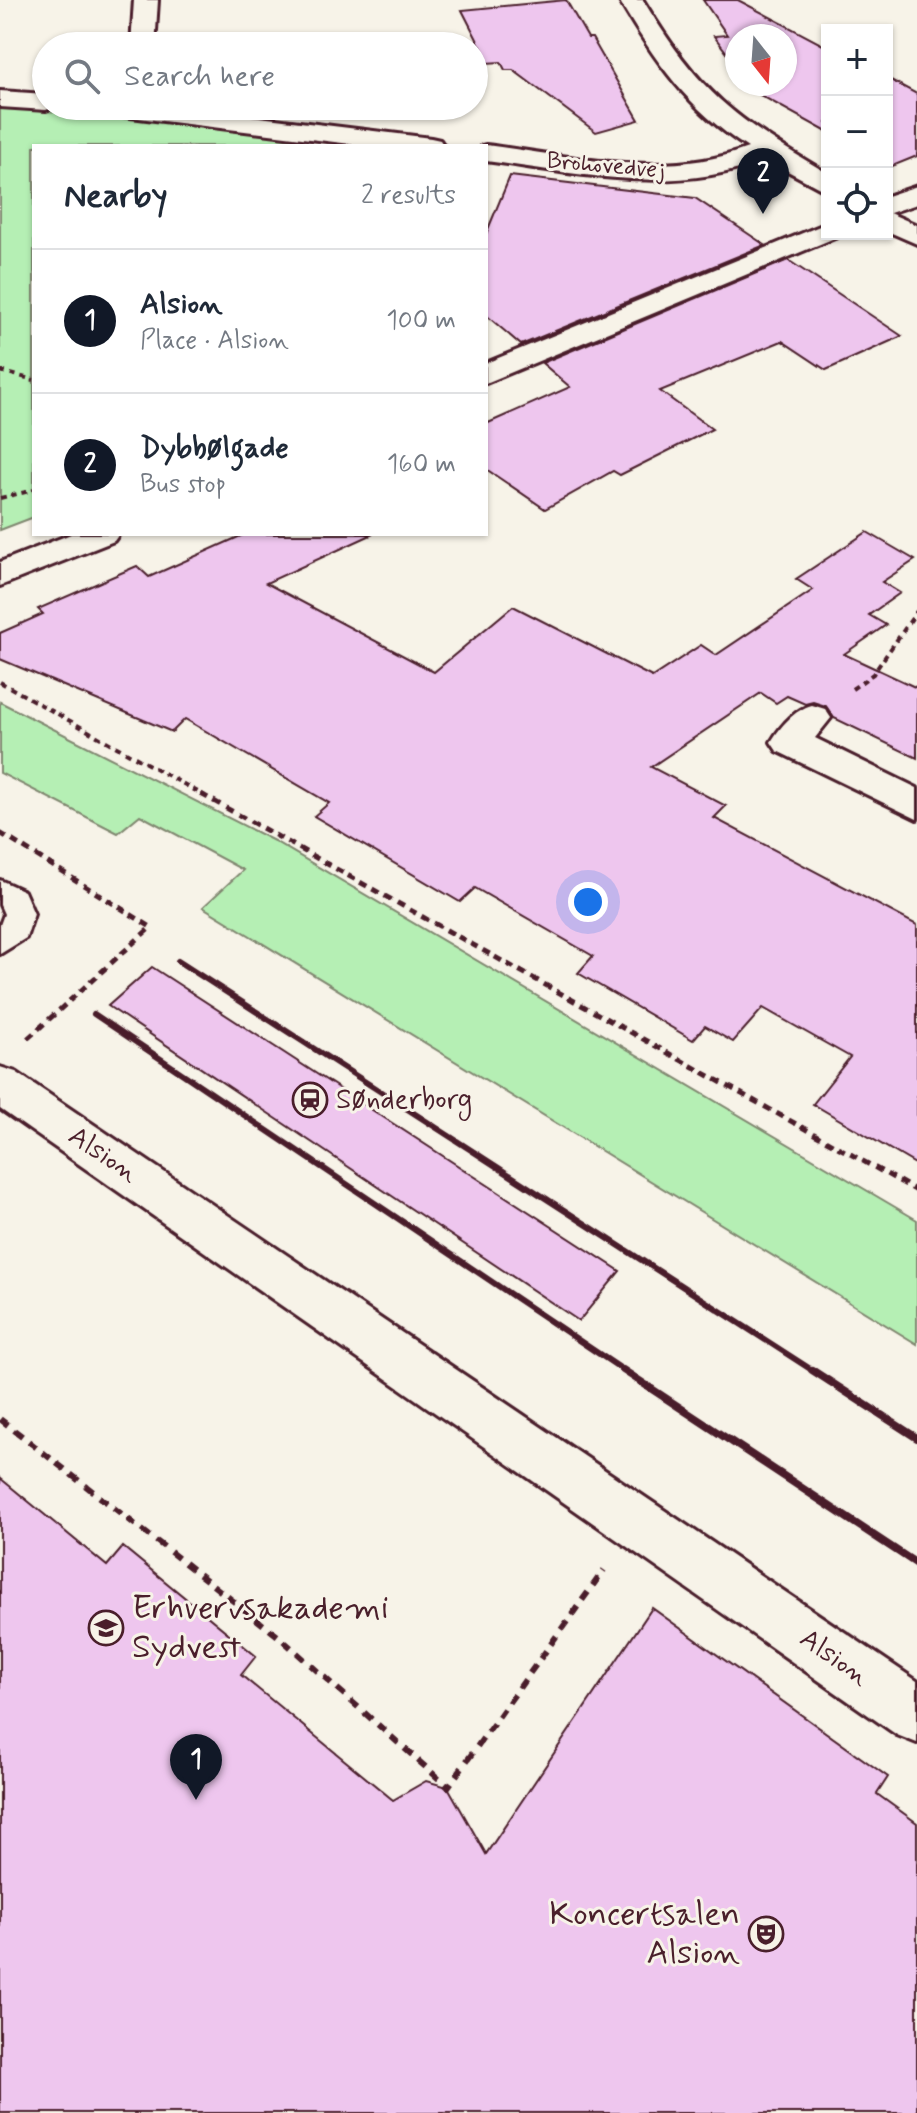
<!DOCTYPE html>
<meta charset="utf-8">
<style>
:root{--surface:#fff;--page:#f6f6f7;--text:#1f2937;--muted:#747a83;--line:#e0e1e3;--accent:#111827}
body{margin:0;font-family:Mynerve,sans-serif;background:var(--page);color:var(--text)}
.controls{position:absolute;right:24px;top:24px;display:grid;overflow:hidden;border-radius:0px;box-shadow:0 2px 6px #0004}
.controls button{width:72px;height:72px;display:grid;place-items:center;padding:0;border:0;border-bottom:2px solid var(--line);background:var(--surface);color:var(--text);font:40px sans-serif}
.compass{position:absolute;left:725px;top:24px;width:72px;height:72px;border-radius:50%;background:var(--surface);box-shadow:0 2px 6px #0004;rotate:163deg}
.you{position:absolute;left:588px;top:902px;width:28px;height:28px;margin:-20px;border:6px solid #fff;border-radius:50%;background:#1a73e8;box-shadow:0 0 0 12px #1a73e833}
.badge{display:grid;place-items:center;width:52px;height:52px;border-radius:50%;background:var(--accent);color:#fff;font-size:26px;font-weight:700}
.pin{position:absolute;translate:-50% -66px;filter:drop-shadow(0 2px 4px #0008)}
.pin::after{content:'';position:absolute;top:42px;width:28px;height:24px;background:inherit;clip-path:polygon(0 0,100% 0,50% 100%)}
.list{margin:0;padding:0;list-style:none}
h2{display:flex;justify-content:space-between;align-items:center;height:104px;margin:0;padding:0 32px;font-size:34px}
h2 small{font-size:26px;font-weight:400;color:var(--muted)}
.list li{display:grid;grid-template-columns:52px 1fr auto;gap:24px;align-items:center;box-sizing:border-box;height:144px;padding:0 32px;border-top:2px solid var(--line)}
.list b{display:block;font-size:30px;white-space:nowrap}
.list p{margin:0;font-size:26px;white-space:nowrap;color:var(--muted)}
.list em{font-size:26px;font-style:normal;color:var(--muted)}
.icon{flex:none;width:44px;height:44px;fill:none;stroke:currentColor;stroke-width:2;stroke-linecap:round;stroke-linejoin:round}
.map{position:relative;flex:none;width:917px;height:2113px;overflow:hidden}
.search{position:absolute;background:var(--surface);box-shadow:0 2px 6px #0004;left:32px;top:32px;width:456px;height:88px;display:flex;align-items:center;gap:20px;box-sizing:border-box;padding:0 28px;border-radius:44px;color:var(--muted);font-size:30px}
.panel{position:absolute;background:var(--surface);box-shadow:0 2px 6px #0004;left:32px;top:144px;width:456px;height:392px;border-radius:0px}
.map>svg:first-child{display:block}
.green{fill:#b5efb4;stroke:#808770;stroke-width:2}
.building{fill:#eec6ee;stroke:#4a1f2b;stroke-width:2}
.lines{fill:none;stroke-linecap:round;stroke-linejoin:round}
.service-casing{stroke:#4a1f2b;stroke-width:6}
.minor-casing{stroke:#4a1f2b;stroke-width:6}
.tertiary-casing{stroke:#4a1f2b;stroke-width:6}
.path-far2{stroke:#4a1f2b;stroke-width:4;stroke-dasharray:6 5;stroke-linecap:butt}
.path-far1{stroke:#4a1f2b;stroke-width:5;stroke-dasharray:8 6;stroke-linecap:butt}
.path{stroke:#4a1f2b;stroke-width:6;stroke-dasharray:10 8;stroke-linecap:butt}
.service{fill:#f7f3e8;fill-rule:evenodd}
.minor{fill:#f7f3e8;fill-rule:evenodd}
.tertiary{fill:#f7f3e8;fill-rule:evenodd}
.rail-far1{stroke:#4a1f2b;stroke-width:6}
.rail{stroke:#4a1f2b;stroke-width:8}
.labels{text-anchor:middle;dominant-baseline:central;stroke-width:6;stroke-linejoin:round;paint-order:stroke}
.far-street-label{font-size:24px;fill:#4a1f2b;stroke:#f7f3e8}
.poi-label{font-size:28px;fill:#4a1f2b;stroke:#f7f3e8;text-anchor:start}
.street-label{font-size:28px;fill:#4a1f2b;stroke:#f7f3e8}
.near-poi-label{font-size:34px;fill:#4a1f2b;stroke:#f7f3e8;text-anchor:start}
</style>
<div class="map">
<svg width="917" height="2113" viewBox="0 0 917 2113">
<rect width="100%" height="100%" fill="#f7f3e8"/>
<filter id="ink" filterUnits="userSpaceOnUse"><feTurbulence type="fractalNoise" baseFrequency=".0125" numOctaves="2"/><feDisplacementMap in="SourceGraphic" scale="16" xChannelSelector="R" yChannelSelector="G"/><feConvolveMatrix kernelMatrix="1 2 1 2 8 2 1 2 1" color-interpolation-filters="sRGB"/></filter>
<g filter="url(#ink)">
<g class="green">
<path d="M0,108l146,10 150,20 -1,8h-261v371l-34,13z"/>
<path d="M0,702l274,139 643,379v124l-714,-437 40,-37 -103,-55 -22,18 -118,-60z"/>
</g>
<g class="building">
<path d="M566,0l22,38h4l47,82 -43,12 -83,-62h-8l-4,-8 -15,1v-6l-24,-47z"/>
<path d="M703,0h35l89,47v85l-67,-37 -9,-11h34v-48h-48v30l-23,-30 13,-1z"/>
<path d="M887,78l30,16v62l-27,11 -3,-1z"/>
<path d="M510,176l185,22 70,47 -244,100 -35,-30v-81z"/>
<path d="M788,260l114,76 -76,34 -44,-29 -122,50 52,38 -92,46 -7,-4 -68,38 -59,-40v-45l84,-37 -28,-24z"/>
<path d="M867,532l48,28 -33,22 18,11 -31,22 17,10 -42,29 73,34v70l-83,-40 -8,-12 -13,-4 -8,2 -18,-8 -11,7 -15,-10 -110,74 75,39 -12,12 203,107v240l-104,-61 37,-47 -87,-49 -30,34 -28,-16 -12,14 -115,-67 15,-17 -118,-68 -15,14 -146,-86 15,-13 -144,-84 -13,13 -172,-73v-26l43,-19 -5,-5 99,-43 12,11 96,-43h128l-107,49 168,89 79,-66 139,71 49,-32 15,10 97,-65 -17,-11z"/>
<path d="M152,967l468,304 -41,50 -471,-315z"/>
<path d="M0,1478l107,88 16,-19 133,109 -15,19 152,125 33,-19 22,6 38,67 166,-246 236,169 -11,17 40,29v290h-917z"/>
</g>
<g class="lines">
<g class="service-casing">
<path id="service" d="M0,880l24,11 10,23 -8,24 -26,16v-29l4,-11 -4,-9z"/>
</g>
<g class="minor-casing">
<g id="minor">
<path d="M134,0h24l-3,46h-24z"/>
<path d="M619,0h24c57,94 91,118 184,173v19l-60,-32c-94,36 -185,14 -281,1v-15h-4l4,-1c86,11 179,35 262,3 -59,-38 -94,-88 -129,-148z"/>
<path d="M0,91l46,3v12h10l-10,4 -46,-3z"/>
<path d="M93,106h76l262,32 9,2 4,6h-77l-261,-32z"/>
<path d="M887,212l30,13v19l-30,-13z"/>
<path d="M812,705l13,4 6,9 -16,20 102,50v31l-140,-68 -6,-9c10,-16 23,-32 41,-37z"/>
<path d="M0,1067l16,5 901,609v62l-20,-8 -897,-626z"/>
</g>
</g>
<g class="tertiary-casing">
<g id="tertiary">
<path d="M917,186v18l-30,10v-18z"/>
<path d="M827,223v11h12l-2,3 -351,146v-20z"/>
<path d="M71,534h48l-5,7 -114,45v-24z"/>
</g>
</g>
<g class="path-far2">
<path d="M0,371l34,9"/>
<path d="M0,498l34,-8"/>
<path d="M0,682l205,114"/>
<path d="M852,689l21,-15 44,-63"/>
</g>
<g class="path-far1">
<path d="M201,794l716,397"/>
<path d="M0,833l151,94 -126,114"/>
</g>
<path class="path" d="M0,1419l278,217 170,151 156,-217"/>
<use href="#service" class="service"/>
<use href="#minor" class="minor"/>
<use href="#tertiary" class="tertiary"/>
<g class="rail-far1">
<path d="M178,961l637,411"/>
<path d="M94,1014l532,358"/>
</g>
<g class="rail">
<path d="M623,1370l294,194"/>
<path d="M812,1370l105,68"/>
</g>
</g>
</g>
<defs>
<g id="station-ring" transform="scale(1.8)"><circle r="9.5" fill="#f7f3e8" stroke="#4a1f2b" stroke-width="1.5"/><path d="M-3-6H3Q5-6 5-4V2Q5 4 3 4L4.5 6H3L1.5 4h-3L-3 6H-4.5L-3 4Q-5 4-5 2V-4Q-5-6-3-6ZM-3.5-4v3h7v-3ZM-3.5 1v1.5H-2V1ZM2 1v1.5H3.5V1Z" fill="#4a1f2b"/></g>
<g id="school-ring" transform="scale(1.8)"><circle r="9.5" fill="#f7f3e8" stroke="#4a1f2b" stroke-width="1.5"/><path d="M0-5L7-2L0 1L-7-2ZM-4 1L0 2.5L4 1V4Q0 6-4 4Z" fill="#4a1f2b"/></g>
<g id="theatre-ring" transform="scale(1.8)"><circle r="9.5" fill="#f7f3e8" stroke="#4a1f2b" stroke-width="1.5"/><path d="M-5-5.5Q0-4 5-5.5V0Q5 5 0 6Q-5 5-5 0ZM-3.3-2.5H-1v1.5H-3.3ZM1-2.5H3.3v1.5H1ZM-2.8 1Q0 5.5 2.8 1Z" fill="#4a1f2b"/></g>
</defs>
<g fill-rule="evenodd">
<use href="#station-ring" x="310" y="1100"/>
<use href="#school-ring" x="106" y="1628"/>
<use href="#theatre-ring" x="766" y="1934"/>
</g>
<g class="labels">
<g class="far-street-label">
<text transform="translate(606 166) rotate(5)">Brohovedvej</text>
</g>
<g class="poi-label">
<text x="336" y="1100">Sønderborg</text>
</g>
<g class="street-label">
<text transform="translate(103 1155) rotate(34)">Alsion</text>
<text transform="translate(834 1658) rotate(35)">Alsion</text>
</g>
<g class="near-poi-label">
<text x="132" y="1608">Erhvervsakademi<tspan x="132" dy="39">Sydvest</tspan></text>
<text x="740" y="1914" text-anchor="end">Koncertsalen<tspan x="740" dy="39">Alsion</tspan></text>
</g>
</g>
</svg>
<div class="controls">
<button>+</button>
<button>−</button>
<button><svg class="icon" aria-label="locate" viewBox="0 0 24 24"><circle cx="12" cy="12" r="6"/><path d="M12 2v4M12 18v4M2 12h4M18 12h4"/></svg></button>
</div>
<svg class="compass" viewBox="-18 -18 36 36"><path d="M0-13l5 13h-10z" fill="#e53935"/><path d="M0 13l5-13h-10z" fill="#747a83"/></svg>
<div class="you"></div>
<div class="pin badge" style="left:196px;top:1800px">1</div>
<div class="pin badge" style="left:763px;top:214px">2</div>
<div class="search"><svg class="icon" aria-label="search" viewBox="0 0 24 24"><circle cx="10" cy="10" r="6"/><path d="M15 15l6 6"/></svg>Search here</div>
<section class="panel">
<h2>Nearby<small>2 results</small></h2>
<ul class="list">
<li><span class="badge">1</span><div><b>Alsion</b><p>Place · Alsion</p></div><em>100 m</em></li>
<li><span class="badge">2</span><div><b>Dybbølgade</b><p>Bus stop</p></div><em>160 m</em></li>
</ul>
</section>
</div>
